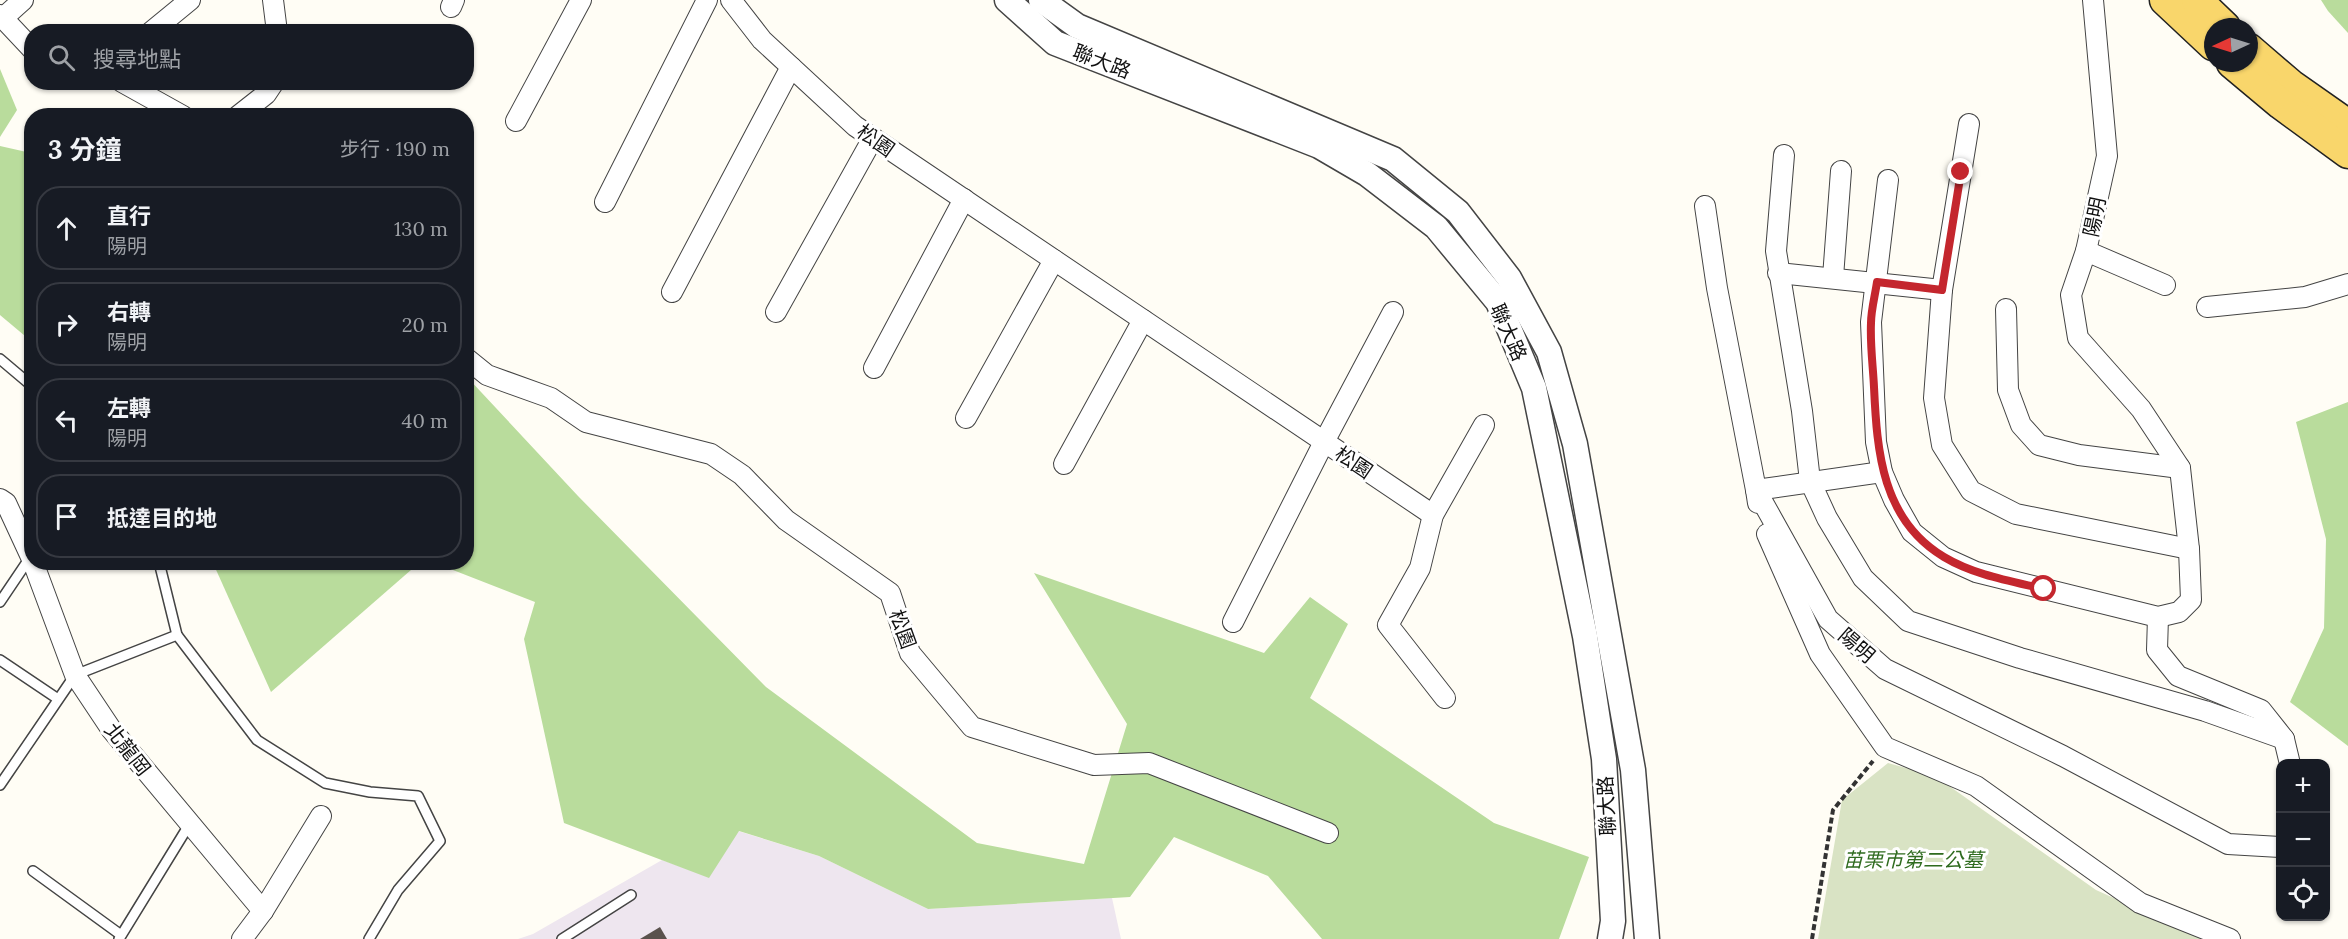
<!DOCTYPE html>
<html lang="zh-TW">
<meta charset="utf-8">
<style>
:root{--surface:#171b24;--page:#20242c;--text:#f1f3f6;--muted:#9ea1a6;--line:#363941}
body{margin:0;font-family:Lora,"Noto Sans TC",serif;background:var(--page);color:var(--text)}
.controls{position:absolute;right:18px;bottom:18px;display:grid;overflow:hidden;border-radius:12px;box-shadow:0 2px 4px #0004}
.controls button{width:54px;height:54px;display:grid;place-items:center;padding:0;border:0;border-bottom:2px solid var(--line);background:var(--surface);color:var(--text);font:30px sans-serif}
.compass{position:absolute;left:2204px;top:18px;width:54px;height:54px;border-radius:50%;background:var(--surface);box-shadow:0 2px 4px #0004;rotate:266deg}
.stop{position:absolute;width:18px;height:18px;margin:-14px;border:4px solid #c4262e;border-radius:50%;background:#fff}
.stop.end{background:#c4262e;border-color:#fff;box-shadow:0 2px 6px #0008}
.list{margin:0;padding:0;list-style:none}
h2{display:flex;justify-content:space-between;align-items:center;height:78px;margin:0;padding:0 24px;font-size:26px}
h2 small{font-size:20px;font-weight:400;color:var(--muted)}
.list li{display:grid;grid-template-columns:39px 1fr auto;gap:18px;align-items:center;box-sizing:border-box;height:84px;margin:0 12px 12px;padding:0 12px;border:2px solid var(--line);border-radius:24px}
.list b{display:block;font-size:22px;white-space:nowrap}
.list p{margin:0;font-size:20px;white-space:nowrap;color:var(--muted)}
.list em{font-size:20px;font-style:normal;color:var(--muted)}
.icon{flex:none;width:33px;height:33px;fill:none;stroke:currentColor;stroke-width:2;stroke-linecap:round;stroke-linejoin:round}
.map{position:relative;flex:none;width:2348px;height:939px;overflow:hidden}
.search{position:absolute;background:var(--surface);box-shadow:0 2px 4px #0004;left:24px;top:24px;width:450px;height:66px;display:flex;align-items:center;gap:15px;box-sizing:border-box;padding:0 21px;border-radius:24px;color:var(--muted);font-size:22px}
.panel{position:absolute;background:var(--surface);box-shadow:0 2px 4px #0004;left:24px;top:108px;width:450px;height:462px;border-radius:24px}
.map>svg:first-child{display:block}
.industrial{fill:#eee6ef}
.forest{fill:#b9dc9c}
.cemetery{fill:#d9e3c4}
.building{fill:#5a524d}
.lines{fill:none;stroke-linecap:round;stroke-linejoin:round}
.service-casing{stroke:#444;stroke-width:12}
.minor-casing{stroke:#444;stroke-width:22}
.tertiary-casing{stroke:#444;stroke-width:27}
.primary-casing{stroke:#222;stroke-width:33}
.path{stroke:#333;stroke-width:4;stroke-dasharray:6 3;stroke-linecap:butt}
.service{stroke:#fff;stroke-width:9}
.minor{stroke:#fff;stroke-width:20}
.tertiary{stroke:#fff;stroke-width:24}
.primary{stroke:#f9d66b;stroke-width:30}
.route{stroke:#c4262e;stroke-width:8}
.labels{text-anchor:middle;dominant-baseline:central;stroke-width:6;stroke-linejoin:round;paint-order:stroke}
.street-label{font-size:20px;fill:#111;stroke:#fff}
.park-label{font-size:20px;font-style:italic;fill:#2f6b1f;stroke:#fff}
</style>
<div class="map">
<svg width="2348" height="939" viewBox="0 0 2348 939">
<rect width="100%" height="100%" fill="#fffdf5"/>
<path class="industrial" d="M738,831l81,25 109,53 184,-11 9,41h-603l15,-5 129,-74 47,17z"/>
<g class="forest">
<path d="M2321,0h27v33l-20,-22z"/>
<path d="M0,69l17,41 -17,27z"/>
<path d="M0,146l31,7v188l-31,-26z"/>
<path d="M467,377l111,119 188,191 211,156 107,21 43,-140 -93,-151 230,80 46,-56 38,27 -38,74 184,125 95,34 -30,82h-237l-54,-63 -94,-39 -44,60 -202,12 -109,-53 -80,-25 -30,47 -145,-55 -40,-184 11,-37 -100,-39 31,-1z"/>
<path d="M2348,402v344l-58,-44 34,-74 2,-89 -30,-117z"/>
<path d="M213,563h206l-148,129z"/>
</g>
<path class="cemetery" d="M1888,763l47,13 161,114 109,49h-387l24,-139z"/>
<path class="building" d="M660,927l7,12h-27z"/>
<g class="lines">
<g class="service-casing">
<g id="service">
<path d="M0,359l32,27"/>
<path d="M159,562l18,73 80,105 68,43 45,9 48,4 22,45 -42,49 -29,49"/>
<path d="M0,602l31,-46"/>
<path d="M0,660l58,39"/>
<path d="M0,785l75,-110 102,-40"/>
<path d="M33,871l88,64"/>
<path d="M119,939l70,-114"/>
<path d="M562,939l69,-44"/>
</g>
</g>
<g class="minor-casing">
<g id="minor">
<path d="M273,0l4,32"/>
<path d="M731,0l31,40 93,86 578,389"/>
<path d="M451,7l3,-7"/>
<path d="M0,15l32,34"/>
<path d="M3,18l20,-18"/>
<path d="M151,32l39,-32"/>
<path d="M122,82l61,34"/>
<path d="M238,116l28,-22 8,-12"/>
<path d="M516,121l65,-121"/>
<path d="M1969,124l-27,166 -8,108 8,47 29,46 45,23 173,35"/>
<path d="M1784,155l-8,96 26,160 8,70 17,37 36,60 45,43 112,37 185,53 79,28"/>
<path d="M1888,180l-17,142 5,120 6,30 12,28 18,32 31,25 33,15 182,45 21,-5 12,-12 -2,-51 -9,-81 -39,-59 -63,-71 -7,-43 15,-44 21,-95 -14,-156"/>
<path d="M605,202l102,-202"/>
<path d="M1705,206l12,82 39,202 72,129 57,50 178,87 165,88 52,3"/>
<path d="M2086,251l79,34"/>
<path d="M1778,273l164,17"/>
<path d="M1833,277l8,-106"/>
<path d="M672,292l119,-225"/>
<path d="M2207,307l98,-10 43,-13"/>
<path d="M2006,309l2,81 13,35 18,20 40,10 101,13"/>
<path d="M776,312l97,-174"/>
<path d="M466,358l21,17 64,23 35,24 125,32 31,21 44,45 104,73 20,60 62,74 122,38 55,-2 179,70"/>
<path d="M874,368l90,-169"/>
<path d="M966,418l88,-158"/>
<path d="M1064,464l79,-144"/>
<path d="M0,499l6,4 26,56"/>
<path d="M1758,503l-2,-13 126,-18"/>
<path d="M1767,534l53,120 65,93 91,39 164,117 90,36"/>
<path d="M33,562l42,113 36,54 152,182"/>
<path d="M2158,617l-1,33 21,26 83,34 23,29 6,25"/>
<path d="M1233,622l91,-180 69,-130"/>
<path d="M1445,698l-57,-73 32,-57 13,-53 51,-90"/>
<path d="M242,939l21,-28 58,-95"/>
</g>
</g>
<g class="tertiary-casing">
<g id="tertiary">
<path d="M1007,0l48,43 264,103 48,28 69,53 62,75 36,86 51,248 19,123 9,162 -3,18"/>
<path d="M1041,0l36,26 316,133 65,53 51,66 40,74 26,92 58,326 14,169"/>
</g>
</g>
<g class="primary-casing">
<g id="primary">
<path d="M2165,0l48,45"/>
<path d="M2197,0l28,27"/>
<path d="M2249,49l42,36 57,40"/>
<path d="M2232,63l49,41 67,49"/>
</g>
</g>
<path class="path" d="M1812,939l21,-129 40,-49"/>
<use href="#service" class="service"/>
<use href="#minor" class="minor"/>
<use href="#tertiary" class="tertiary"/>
<use href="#primary" class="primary"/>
</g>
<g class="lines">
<path class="route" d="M1961,172l-19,118 -65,-8c-2,14 -6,28 -6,41 -1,22 2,43 3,64 3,65 8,133 70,170 30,18 66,24 100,32"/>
</g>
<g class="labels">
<g class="street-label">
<text transform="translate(1102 61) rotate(21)">聯大路</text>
<text transform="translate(876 140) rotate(35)">松園</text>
<text transform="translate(2094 217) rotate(-78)">陽明</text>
<text transform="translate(1509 332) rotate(66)">聯大路</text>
<text transform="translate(1354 462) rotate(34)">松園</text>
<text transform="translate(903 629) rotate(70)">松園</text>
<text transform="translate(1857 645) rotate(41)">陽明</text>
<text transform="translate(128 749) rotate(52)">北龍岡</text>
<text transform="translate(1606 806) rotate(-93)">聯大路</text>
</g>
<g class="park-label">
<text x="1913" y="859">苗栗市第二公墓</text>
</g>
</g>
</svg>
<div class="controls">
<button>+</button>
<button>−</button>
<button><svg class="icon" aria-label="locate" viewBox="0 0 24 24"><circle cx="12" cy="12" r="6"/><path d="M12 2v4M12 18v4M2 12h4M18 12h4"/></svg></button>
</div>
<svg class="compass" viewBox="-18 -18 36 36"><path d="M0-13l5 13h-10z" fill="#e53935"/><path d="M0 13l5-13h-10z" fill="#9ea1a6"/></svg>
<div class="stop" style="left:2044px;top:589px"></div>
<div class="stop end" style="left:1961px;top:172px"></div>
<div class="search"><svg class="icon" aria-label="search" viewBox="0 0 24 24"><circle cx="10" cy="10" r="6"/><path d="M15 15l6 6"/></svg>搜尋地點</div>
<section class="panel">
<h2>3 分鐘<small>步行 · 190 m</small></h2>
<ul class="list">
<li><svg class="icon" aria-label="ahead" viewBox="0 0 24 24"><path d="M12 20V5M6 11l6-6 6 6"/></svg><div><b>直行</b><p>陽明</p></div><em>130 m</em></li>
<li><svg class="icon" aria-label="right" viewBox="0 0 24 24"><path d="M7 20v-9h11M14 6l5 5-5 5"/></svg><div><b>右轉</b><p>陽明</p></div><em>20 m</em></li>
<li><svg class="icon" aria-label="left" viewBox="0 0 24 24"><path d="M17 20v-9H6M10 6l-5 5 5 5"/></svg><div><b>左轉</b><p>陽明</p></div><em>40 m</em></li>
<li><svg class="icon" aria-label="arrive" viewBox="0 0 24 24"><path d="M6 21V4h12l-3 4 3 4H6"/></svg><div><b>抵達目的地</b></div></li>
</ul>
</section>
</div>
